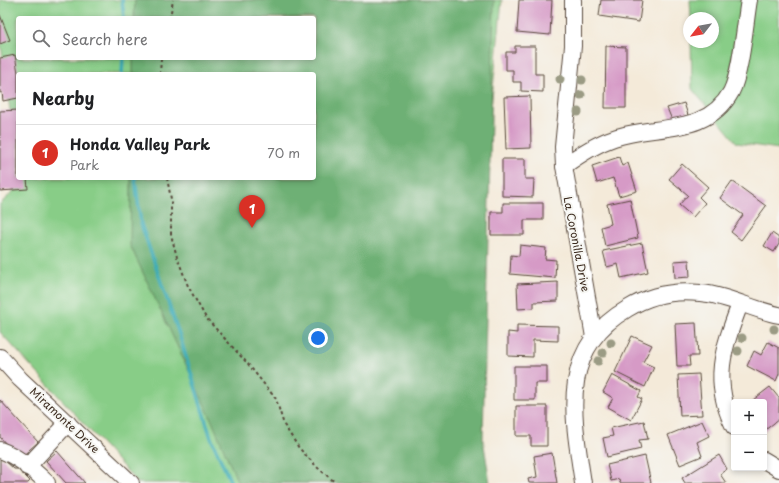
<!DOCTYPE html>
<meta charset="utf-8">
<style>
:root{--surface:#fff;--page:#f6f6f6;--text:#202124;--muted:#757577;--line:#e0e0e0;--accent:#d93025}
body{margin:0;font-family:"Playpen Sans",sans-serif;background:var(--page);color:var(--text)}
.controls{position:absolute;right:12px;bottom:12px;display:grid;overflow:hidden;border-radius:4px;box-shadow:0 2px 6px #0003}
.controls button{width:36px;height:36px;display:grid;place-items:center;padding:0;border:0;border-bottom:1px solid var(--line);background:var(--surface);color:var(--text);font:20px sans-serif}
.compass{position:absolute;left:683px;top:12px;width:36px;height:36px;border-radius:50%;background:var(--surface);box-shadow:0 2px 6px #0003;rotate:239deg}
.you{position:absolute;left:318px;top:338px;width:14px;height:14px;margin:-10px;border:3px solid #fff;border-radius:50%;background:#1a73e8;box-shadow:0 0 0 6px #1a73e833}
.badge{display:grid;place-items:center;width:26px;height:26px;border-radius:50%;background:var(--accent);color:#fff;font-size:13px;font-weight:700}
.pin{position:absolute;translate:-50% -33px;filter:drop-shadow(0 1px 2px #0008)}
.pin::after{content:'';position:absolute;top:21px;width:14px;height:12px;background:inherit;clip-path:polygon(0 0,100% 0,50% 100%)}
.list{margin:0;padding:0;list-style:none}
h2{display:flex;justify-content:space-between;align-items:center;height:52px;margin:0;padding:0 16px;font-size:17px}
h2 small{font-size:13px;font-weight:400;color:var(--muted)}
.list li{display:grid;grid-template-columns:26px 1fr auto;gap:12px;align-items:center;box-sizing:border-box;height:56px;padding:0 16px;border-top:1px solid var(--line)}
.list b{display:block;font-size:15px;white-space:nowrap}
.list p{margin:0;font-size:13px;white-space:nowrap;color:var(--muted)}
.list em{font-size:13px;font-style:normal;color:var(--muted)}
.icon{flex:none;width:22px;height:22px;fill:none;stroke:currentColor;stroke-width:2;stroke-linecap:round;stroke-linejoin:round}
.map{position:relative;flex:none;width:779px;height:483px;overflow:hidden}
.search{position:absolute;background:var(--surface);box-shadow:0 2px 6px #0003;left:16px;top:16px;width:300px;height:44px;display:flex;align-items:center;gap:10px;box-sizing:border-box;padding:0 14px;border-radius:4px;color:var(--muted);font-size:15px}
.panel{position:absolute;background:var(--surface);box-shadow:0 2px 6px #0003;left:16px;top:72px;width:300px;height:108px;border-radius:4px}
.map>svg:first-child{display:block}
.green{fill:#88cd87;stroke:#627c52;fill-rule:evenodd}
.forest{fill:#6eb074;stroke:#546d49}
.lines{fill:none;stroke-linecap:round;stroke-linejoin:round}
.stream{stroke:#39aab6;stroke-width:3.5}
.building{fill:#d69ac6}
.minor-casing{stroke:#57473a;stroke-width:18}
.path{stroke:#57473a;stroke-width:2;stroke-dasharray:3 3;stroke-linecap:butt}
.minor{stroke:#fff;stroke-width:16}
.tree{fill:#9b9b84}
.labels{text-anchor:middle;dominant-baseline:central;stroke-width:4;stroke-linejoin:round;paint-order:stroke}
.street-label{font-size:11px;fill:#3b2a1e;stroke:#f6f6f2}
</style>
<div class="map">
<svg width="779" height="483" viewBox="0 0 779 483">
<rect width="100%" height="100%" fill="#f6f6f2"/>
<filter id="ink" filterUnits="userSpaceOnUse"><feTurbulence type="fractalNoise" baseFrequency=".025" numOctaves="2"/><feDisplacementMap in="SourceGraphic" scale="8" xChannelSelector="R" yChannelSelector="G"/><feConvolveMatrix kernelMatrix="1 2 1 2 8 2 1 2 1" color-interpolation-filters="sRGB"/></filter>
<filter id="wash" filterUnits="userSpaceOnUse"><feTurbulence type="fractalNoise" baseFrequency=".012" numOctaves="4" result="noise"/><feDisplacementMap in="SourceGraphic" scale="16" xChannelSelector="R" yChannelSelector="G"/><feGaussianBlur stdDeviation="0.9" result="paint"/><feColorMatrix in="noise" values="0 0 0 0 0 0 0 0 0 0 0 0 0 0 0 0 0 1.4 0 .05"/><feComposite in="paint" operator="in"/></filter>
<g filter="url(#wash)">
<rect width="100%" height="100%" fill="#f4ead9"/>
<g class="green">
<path d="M0,0h502l-49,483h-315l-138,-151v-128l13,-12 5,-20v6h296v-104h-296v95l-18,-132zM18,18h296v40h-296z"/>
<path d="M690,0h89v149l-42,-6 -45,-54 -1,-47h22v-24h-22z"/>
</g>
<path class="forest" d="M135,0h359l-11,439 7,44h-252l-29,-69 -79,-169 1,-67h183v-104h-181v-16h181v-40h-180z"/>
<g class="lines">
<g class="stream">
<path d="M122,0l2,18"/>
<path d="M122,74l1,-16"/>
<path d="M135,178l6,46 38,110 32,104 20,45"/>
</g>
</g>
<g id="blocks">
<g class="building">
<path d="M519,0h33l-2,35 -33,-3z"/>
<path d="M601,0h41l-3,22 -40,-6z"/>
<path d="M0,15l10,25 -10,4z"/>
<path d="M515,46h20v28h8v18l-22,-1v-9h-8v-12h-7v-18h9z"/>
<path d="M606,46l20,1v61h-21z"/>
<path d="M15,55l3,18v25l-15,3 -1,-9 -2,1v-35z"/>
<path d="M530,96l1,52 -25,1 -2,-52z"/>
<path d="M684,103l4,12 -16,5 -5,-12z"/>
<path d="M18,110v68h9l1,11 -28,2v-80z"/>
<path d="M619,157l3,9 6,-3 9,28 -18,5 -6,-18 -16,5 -5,-17z"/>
<path d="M502,159h23v20h9l-1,18 -31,-1z"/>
<path d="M682,164l26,23 -9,10 6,6 -12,14 -14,-12 9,-10 -19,-16z"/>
<path d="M732,181l34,25 -25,34 -10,-8 12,-17 -23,-17z"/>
<path d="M630,199l8,39 -33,8 -4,-19 10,-3 -4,-20z"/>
<path d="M503,203h40v17h-19v15h-33v-23h12z"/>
<path d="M772,233l7,5v6l-5,8 -10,-6z"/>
<path d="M642,243l6,29 -27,6 -3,-14 -11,3 -4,-16z"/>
<path d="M520,245l26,3 -1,11 11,1 -1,18 -45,-4 1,-19 8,1z"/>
<path d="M689,260l1,17 -15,1 -1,-17z"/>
<path d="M558,282v19l-24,1v6l-16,1 -1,-25z"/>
<path d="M696,323l2,33h-9l1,10h-13l-2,-42z"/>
<path d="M517,325l41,1v15l-25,-1v17l-25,-1v-24l9,1z"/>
<path d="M632,336l20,9 -9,17 11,5 -9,20 -30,-15z"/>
<path d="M768,342l11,6v26l-3,7 -29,-15 7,-15 7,4z"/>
<path d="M514,366h33v17h-12v17h-21z"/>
<path d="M699,374l3,41 -22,1 -2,-41z"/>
<path d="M612,375l29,16 -3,6 4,2 -11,21 -23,-13 5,-9 -10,-6z"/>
<path d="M770,387l9,11v21l-15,12v-29h-9l-2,-2z"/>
<path d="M0,400l38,42 -19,17 -19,-22z"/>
<path d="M516,406h31v40h-16v-10h-15z"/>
<path d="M644,421l4,18 -9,1 2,9 -34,8 -4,-19 10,-2 -2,-8z"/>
<path d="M702,421l7,15 -12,6 5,14 -22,9 -12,-30z"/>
<path d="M57,451l28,32h-19l-20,-22z"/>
<path d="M552,453l5,30h-28l-1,-4 9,-2 -3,-21z"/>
<path d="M719,455l8,14 -7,5 6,9h-41l-3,-5z"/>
<path d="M645,456l6,27h-31l-1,-4 -8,2 -4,-16z"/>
<path d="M2,458l12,11h4l12,12 -2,2h-28v-23z"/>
</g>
</g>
</g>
<g filter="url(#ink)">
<use href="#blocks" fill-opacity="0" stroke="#57473a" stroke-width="1"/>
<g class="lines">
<g class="minor-casing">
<g id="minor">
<path d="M573,0v46l-10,101 1,19 30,171"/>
<path d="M564,166c15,-11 32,-22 50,-28 40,-14 93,-2 117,-46 10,-19 14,-69 18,-92"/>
<path d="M0,357l20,22 111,104"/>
<path d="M734,427c-23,-46 -11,-78 6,-123"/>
<path d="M0,450c17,6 34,20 47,33"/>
<path d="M764,460l15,9"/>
<path d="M27,467l41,-44"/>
<path d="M583,483c-10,-67 -25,-134 44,-174 22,-14 47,-19 73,-16 27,2 53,17 79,22"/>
</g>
</g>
<g class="path">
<path d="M170,18l3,-18"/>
<path d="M160,74l1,-16"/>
<path d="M167,178l4,21v36l6,22 11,29 18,32 42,46 28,35 8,26 15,23 19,20 18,15"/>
</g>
<use href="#minor" class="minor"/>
</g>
<g class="tree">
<circle cx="560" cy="79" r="4.5"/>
<circle cx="582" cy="80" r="4.5"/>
<circle cx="581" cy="95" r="4.5"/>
<circle cx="578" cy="112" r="4.5"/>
<circle cx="774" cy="329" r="4.5"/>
<circle cx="742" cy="338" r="4.5"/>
<circle cx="611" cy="343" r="4.5"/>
<circle cx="738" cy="351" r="4.5"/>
<circle cx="603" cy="353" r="4.5"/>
<circle cx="598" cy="361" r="4.5"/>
</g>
</g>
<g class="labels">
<g class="street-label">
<text transform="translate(577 244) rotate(79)">La Coronilla Drive</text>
<text transform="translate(65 420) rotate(43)">Miramonte Drive</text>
</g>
</g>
</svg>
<div class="controls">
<button>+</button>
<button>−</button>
</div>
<svg class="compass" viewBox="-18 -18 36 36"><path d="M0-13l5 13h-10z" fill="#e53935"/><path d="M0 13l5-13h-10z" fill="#757577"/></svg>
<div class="you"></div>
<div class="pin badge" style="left:252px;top:228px">1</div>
<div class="search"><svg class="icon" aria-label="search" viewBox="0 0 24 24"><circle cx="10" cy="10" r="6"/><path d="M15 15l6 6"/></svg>Search here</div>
<section class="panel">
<h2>Nearby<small></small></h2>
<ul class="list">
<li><span class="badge">1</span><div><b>Honda Valley Park</b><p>Park</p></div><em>70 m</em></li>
</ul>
</section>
</div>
